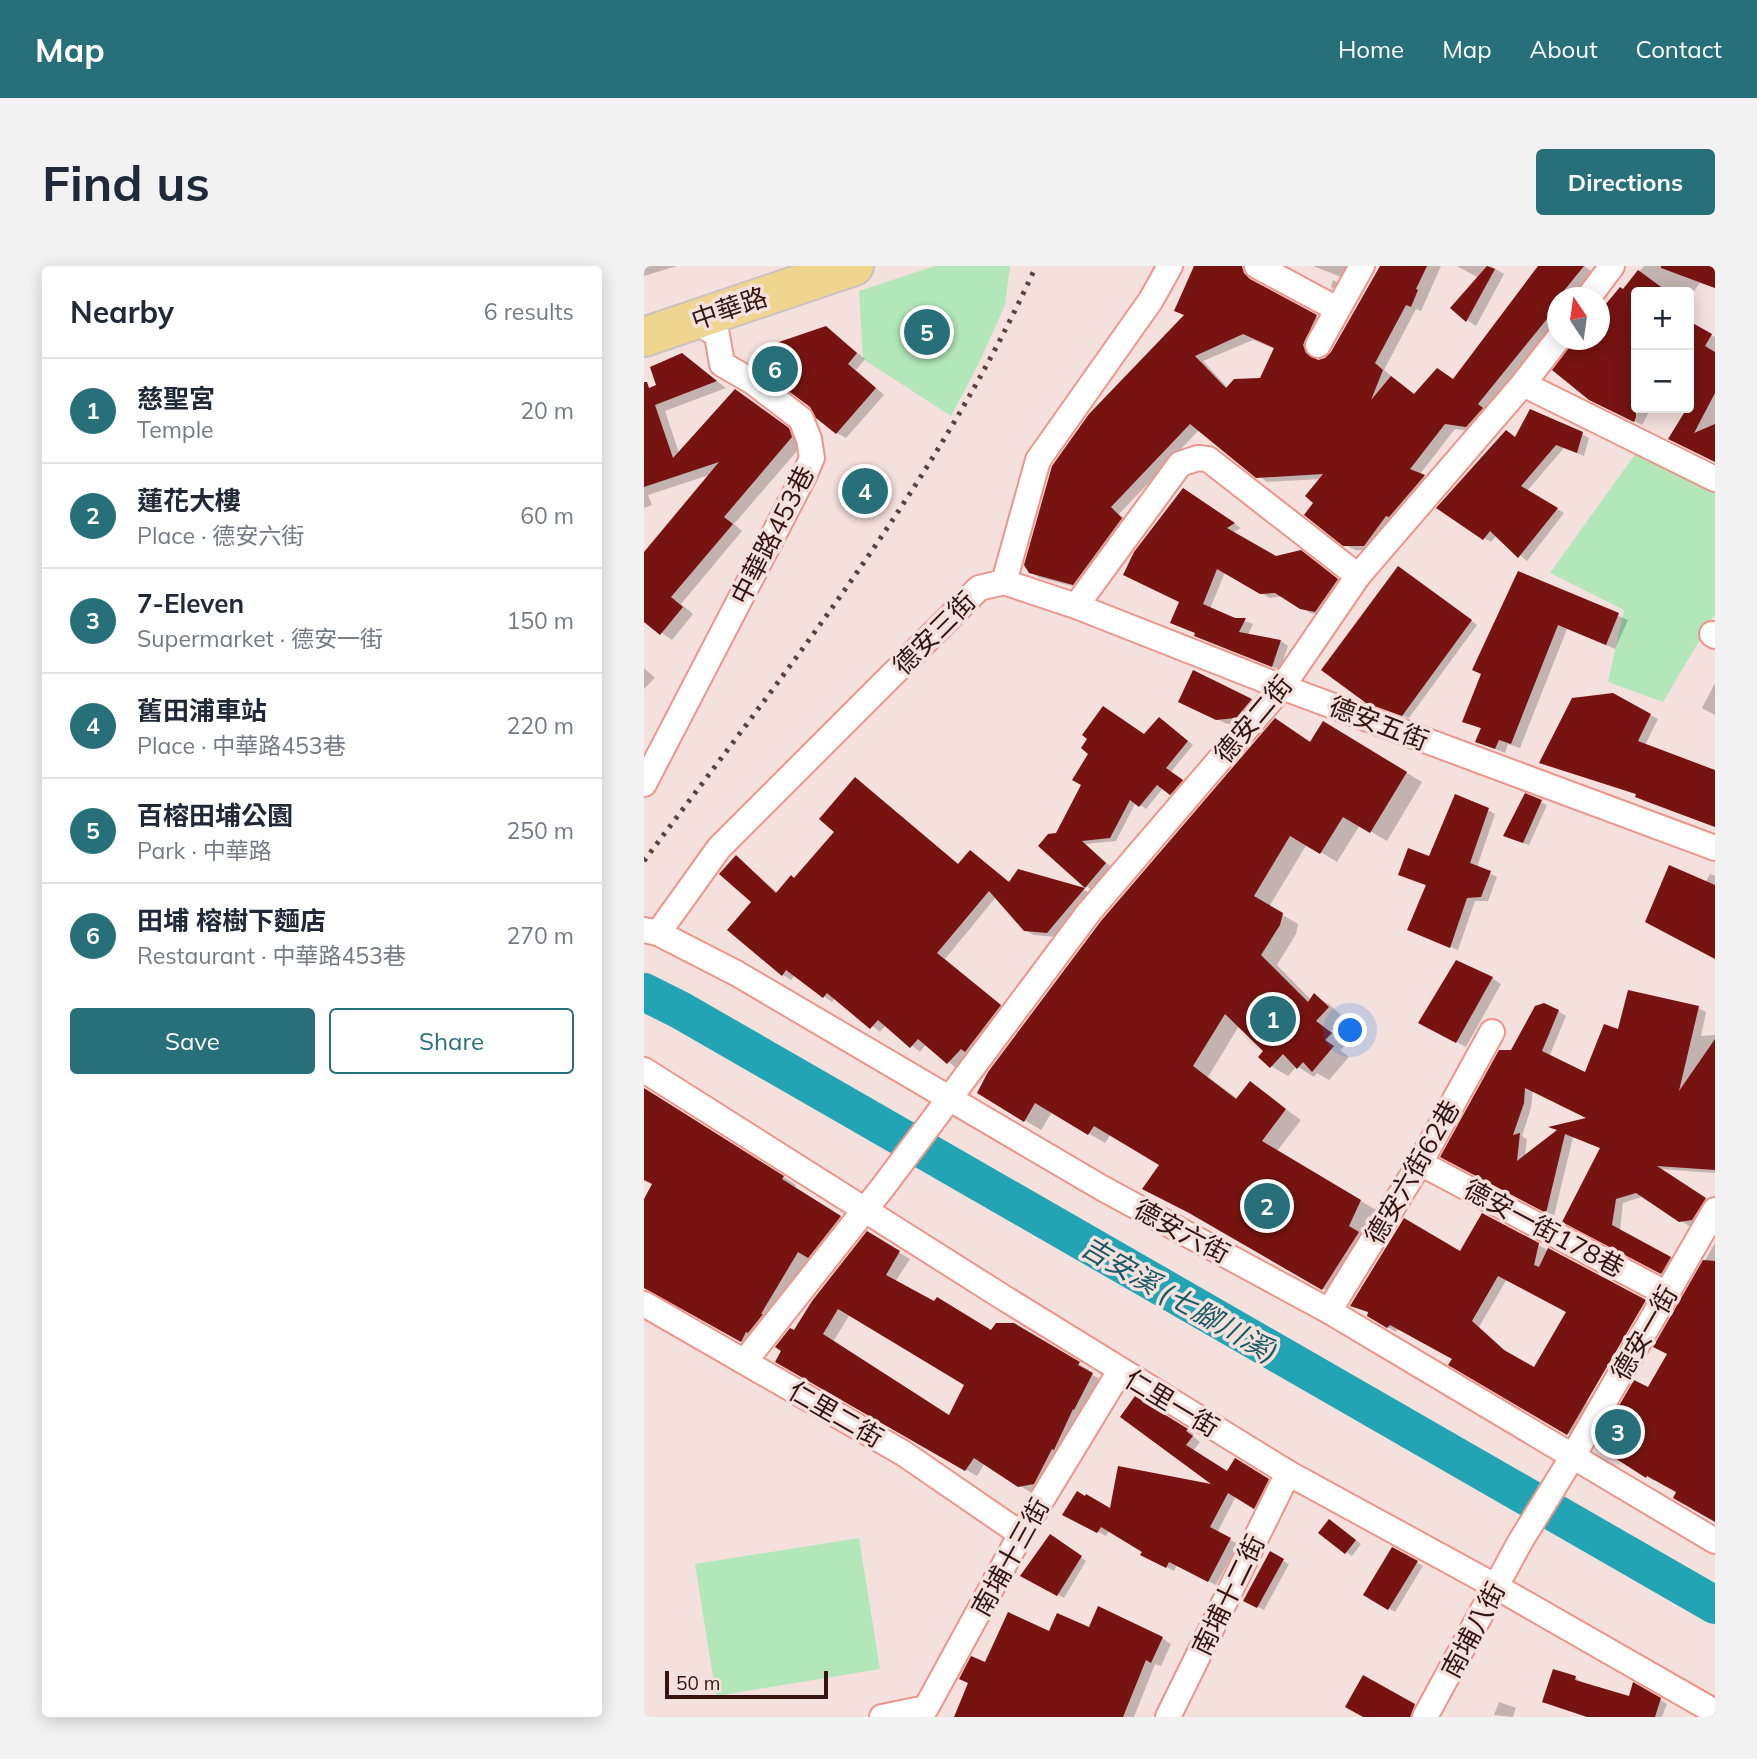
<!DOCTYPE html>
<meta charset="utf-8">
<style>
:root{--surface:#fff;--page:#f2f2f3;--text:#1f2937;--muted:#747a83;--line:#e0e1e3;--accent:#27707a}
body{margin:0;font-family:Mulish,"Noto Sans TC",sans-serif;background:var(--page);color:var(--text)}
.controls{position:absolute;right:21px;top:21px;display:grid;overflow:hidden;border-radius:7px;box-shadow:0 4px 18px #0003}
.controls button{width:63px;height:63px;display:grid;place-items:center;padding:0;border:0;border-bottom:2px solid var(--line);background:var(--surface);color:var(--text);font:35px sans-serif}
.compass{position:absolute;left:903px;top:21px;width:63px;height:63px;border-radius:50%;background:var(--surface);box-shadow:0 4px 18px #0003;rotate:347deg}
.scale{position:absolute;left:21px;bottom:18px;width:163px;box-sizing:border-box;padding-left:7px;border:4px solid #361511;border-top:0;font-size:19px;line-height:24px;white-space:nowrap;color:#361511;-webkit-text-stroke:5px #f4e0dd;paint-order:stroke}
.you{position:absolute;left:707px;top:765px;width:24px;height:24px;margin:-18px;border:5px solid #fff;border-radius:50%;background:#1a73e8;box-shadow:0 0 0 10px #1a73e833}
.badge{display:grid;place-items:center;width:46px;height:46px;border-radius:50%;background:var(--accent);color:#fff;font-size:23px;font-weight:700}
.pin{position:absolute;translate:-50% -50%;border:4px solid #fff;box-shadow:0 2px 7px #0006}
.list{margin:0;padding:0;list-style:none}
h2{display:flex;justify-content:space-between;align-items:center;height:91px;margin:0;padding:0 28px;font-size:30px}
h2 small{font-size:23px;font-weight:400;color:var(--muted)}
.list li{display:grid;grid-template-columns:46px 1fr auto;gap:21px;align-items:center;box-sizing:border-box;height:105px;padding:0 28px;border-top:2px solid var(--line)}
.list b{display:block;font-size:26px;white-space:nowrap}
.list p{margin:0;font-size:23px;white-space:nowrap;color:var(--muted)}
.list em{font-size:23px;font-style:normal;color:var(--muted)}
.actions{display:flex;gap:14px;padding:21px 28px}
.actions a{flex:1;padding:16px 0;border:2px solid var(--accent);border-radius:7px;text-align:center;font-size:24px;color:var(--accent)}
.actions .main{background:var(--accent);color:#fff}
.map{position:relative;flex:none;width:1071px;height:1451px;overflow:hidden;border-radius:7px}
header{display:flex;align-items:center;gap:42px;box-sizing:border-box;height:98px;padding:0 35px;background:var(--accent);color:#fff}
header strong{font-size:33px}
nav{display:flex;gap:38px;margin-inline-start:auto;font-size:24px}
.intro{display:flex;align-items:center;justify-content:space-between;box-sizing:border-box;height:168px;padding:0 42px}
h1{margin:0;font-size:49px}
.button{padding:18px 32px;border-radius:7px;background:var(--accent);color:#fff;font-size:24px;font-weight:700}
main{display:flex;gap:42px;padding:0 42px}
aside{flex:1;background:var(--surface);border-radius:7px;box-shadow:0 4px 18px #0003}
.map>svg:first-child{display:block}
.green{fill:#b3e7b9}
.shadow{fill:#0003;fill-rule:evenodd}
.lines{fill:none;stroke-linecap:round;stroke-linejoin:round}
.river{stroke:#22a4b4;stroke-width:38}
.building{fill:#771411;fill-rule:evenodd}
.minor-casing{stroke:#ed958a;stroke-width:28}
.primary-casing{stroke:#cbc2c1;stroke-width:42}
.minor{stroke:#fff;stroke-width:24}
.primary{stroke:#efd58e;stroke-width:38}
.rail{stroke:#5d3f3b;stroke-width:5;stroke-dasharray:3.5 7;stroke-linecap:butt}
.labels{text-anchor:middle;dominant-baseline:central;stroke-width:7;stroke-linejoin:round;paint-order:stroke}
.street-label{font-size:26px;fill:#361511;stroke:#f4e0dd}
.water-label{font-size:28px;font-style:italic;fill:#195b64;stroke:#f4e0dd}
</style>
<header>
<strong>Map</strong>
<nav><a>Home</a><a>Map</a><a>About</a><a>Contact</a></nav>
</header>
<div class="intro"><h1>Find us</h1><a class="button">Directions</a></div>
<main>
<aside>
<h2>Nearby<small>6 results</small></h2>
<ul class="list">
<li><span class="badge">1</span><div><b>慈聖宮</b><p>Temple</p></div><em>20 m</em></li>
<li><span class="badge">2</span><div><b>蓮花大樓</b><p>Place · 德安六街</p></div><em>60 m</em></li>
<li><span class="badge">3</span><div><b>7-Eleven</b><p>Supermarket · 德安一街</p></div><em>150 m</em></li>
<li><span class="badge">4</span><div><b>舊田浦車站</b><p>Place · 中華路453巷</p></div><em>220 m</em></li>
<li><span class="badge">5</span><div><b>百榕田埔公園</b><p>Park · 中華路</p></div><em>250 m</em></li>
<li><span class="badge">6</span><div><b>田埔 榕樹下麵店</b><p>Restaurant · 中華路453巷</p></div><em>270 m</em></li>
</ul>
<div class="actions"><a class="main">Save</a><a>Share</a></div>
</aside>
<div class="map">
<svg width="1071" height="1451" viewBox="0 0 1071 1451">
<rect width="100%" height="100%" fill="#f4e0dd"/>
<g class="green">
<path d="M291,0h75l-5,39 -26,58 -28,53 -88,-57 -4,-68z"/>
<path d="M992,187l79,40v121l-52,88 -55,-20 16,-72 -74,-37z"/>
<path d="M215,1272l21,131 -164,27 -21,-132z"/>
</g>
<g class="shadow">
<path d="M0,0h33l-33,10z"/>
<path d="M552,0h16l44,18 70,38 -14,31 6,8 9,-2 55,-93h59l-20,45 -5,-2 -32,61 31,25 39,-14 94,-115h36l9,6 -20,26h-15v25l-71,88 -10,21 -22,-3 -35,45 14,8 -60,69 -19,-1 -11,-6 -28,-41 4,-24 -53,3 -67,-53 -81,85 12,10 -47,65 -44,-11 -10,-6 156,-257zM609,74l22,9 -14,30 -33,9 -25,-27z"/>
<path d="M669,0h35l-2,13z"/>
<path d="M813,0h34l13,8 -28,52 -9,-6 12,-42z"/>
<path d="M1000,0h71v22l-15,-5 -11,14v-5h-53v116h15l-9,17 -43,-21 -22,-60 3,-4h20v-23z"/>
<path d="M689,14l6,3 -4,6 -4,-2z"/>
<path d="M1045,57l26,14v124l-44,-22 25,-44 -7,-4z"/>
<path d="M182,62l39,31 -9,11 28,25 -38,43 -9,-5z"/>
<path d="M38,89l44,33 -61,23 14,42 67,-56 54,40 3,7 -69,80 8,7 -61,73 12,10 -21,26 -28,-20v-65l68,-81 -64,21 4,10 -8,3v-117l14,-4z"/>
<path d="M938,168l7,4 -5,18 -20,-8 -37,43 37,22 -37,48 -30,-26 -6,7 -7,-4 33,-99z"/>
<path d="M231,209l15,13 -22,27 -22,-16z"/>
<path d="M547,229l50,33 -9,5 44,25 33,-1 36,28 -21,31 -14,-3 -26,-17 -14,2 -45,-26 -15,37 43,15 -5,11 33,6 7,5 -8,24 -84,-34 -15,-34z"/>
<path d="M760,306l73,53 -68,93 -35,-13z"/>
<path d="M875,307l109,47 -13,29 -48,-20 -47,119 -12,-4 -3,9 -28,-12 5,-12 -18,-8z"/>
<path d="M0,402l11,10 -11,11z"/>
<path d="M550,407l58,27 8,5 -15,18 -18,1 -37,-18z"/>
<path d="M1071,417v32l-13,-7z"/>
<path d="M969,429l45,24 -13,26 70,27v55l-71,-26 -6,-6 -96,-33z"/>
<path d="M632,454l36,23 12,-20 98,59 -35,59 -27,-16 -23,37 -30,-18 -38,63 29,17 -2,10 -19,31 34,35 3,-5 16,10 14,13 -13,13 16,13 -7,6 9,7 -20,23 -12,-7 -3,4 -17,-11 -9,10 -17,-10 -6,-15 -26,-25 -31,51 30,22 12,-15 51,36 -24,31 99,59 -37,88 -133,-78 -45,-55 -50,-31 -6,9 -53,-31 -11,18 -62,-38z"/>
<path d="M521,456l28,23 -22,27 17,12 -11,13 -14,-9 -17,21 -10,-7 -20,39 -31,3 26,23 -19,23 -6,-4 -29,-51 88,-99z"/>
<path d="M212,513l103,86 51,18 9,-12 65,19 8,4 -36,43 -22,-2 -9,-5 -29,-33 -51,62 63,52 -52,57 -30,-24 -6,8 -34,-27 -6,7 -44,-35 -4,5 -37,-27 -4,5 -8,-5 -47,-118 42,36 17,-13 42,-48z"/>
<path d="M881,529l22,10 -18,40 -18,-6z"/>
<path d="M844,544l7,4 -18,53 20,10 -9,24h-13l-17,49 -42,-17 11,-47 -20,-8z"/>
<path d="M1066,608l5,2v81l-10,-74z"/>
<path d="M848,712l9,6 -35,63 -45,-24z"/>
<path d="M1054,742l8,4 -5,24 14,-1v138l-56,-4 54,35 -13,20 -11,2 -45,-30 -21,7 -3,28 58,31 -9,15 -105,-56 38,-72 -29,-12 -19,79 -111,-60 69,-105 46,-40 8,5 -17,41 37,18 34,-43zM889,824l58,29 -66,38 2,-18 -5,-3 9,-28z"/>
<path d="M0,824l152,95 -2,3 59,37 -98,124 -111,-63v-84l11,-18 -11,-6z"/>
<path d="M223,967l43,26 -15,23 97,50 22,-7 75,45 -1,2 15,9 -58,108 -15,3 -45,-29 -8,13 -189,-109 7,-35zM206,1048l117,71 -17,32 -117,-75z"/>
<path d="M1071,977v278l-37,-30 -23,-13 -1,3 -7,-5 2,-87 21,-36 -14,-7z"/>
<path d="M894,979l106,55 -59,100 3,2 59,-100 6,4 -77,132 -125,-74 4,-5 -56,-31 -3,4 -27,-17 1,-2 -18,-8 109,-52zM863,1013l62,33 -35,57 -22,-12 -33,-30z"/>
<path d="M492,1132l58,36 -1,2 7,6 -7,9 35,22 8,-13 40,25 -14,27 -26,-16 -19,37 21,11 -22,41 -39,-20 -3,6 -32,-17 2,-3 -34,-21 -4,6 -41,-22 46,-3 107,-23z"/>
<path d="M691,1258l26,20 -9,12 -32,-23z"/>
<path d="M411,1274l31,21 -22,37 -41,-23z"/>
<path d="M749,1283l30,17 -28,46 -30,-18z"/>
<path d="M626,1288l19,10 -25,46 -18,-10z"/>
<path d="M446,1363l72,9 9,6 -10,22 -6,-2 -21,53h-180l32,-53 63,-31z"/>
<path d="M720,1412l60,33 -2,6h-55z"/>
<path d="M931,1412l7,4 -1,2 49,14 4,-13 33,19 -5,13h-75l-43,-16z"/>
<path d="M855,1436l17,6 -3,9 -19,-2z"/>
</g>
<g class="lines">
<path class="river" d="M0,726l36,18 1035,595"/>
</g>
<g class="building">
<path d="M550,0h48l2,7 6,6 67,36 -14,30 3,8 12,7 7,-2 6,-6 49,-86h47l-11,23 2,1 -7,17 -5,-2 -31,58 8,7 -12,30 20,-24 23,18 23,-26 16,11 85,-113h46l-26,32v22l-7,-6 -73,90 5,4 -17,19 -21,-3 -35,45 15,6 -36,42 -3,-1 -22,30h-21l-39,-31 9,-12 -8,-7 18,-22 -67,4 -66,-54 -79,83 11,11 -49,67 -44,-12 -5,-8 28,-99 37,-52 95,-99 -10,-4zM599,68l31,14 -14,30 -26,1 -8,9 -31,-32z"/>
<path d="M843,0l8,3 -29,53 -16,-14z"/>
<path d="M1017,0h54v22l-54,-20z"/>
<path d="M994,4l30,22h-32v125l-2,5 -45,-22 -37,-30 23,-30h25v-29l20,-24 3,2z"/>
<path d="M1045,55l23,13 -7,12 10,6v41l-21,40 21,-9v38l-47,-23 16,-26 5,-3z"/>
<path d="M182,60l31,27 -9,11 28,24 -40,46 -20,-16 -6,-11 -55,-41 21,-23z"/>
<path d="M38,87l35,28 -62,24 18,53 62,-69 54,39 3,9 -68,80 9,7 -62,73 12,10 -23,28 -16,-13v-70l75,-90 -75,25v-105h3l2,6 7,-3 -6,-18z"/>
<path d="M886,143l53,23 -6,21 -21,-8 -35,41 37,22 -40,50 -28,-27 -7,9 -47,-32 70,-78 9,7z"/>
<path d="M225,204l17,14 -25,29 -17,-14z"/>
<path d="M539,222l52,35 -8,5 49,28 25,-6 37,29 -23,33 -15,-3 -25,-16 -15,1 -43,-25 -14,35 32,14h11l-7,14 42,8 -9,27 -78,-31 1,-3 -25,-10 9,-21 -56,-27 11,-23z"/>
<path d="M754,300l74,54 -70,96 -36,-13 -45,-33z"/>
<path d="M874,305l101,42 -13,32 -48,-20 -47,119 -12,-4 -4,9 -20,-7 6,-14 -19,-6 19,-48 -9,-4z"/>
<path d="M549,404l59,29 -16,19 -20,2 -38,-18z"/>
<path d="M969,427l38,21 -13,27 77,29v57l-80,-30 1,-3 -97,-31 33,-65z"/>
<path d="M459,440l41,28 15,-17 29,24 -22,27 17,12 -13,15 -13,-10 -18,22 -9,-7 -20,38 -28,3 24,22 -21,25 -47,-42 10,-12 8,-1 25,-48 -9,-5 16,-26 -7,-6 6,-9 -5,-4z"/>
<path d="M631,452l35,24 13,-21 84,51 -37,61 -27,-16 -23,37 -30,-18 -36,60 29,17 -3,12 -19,30 47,47 6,-9 15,14 -13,14 16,12 -7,7 9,6 -22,26 -9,-10 -6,7 -14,-15 -13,14 -12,-11 5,-6 -38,-37 -32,52 43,33 14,-18 36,28 -24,32 99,59 -12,26 10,6 -37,58 -133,-77 -47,-24 17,-24 -65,-39 -6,9 -53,-32 -11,19 -47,-29 11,-21 113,-151z"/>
<path d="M211,511l103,87 12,-14 39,32 9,-13 67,19 -38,45 -23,-2 -35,-40 -52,62 64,52 -36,47 -4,-3 -14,15 -29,-25 -8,9 -32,-28 -8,9 -43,-36 -4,5 -37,-28 -4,6 -55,-46 24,-28 -32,-28 17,-19 40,38 15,-18 3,3 40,-46 -15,-13z"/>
<path d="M881,527l17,7 -19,43 -20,-7z"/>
<path d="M811,528l34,14 -19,55 21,8 -10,26 -14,1 -17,50 -43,-18 19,-45 -28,-10 10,-27 21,8z"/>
<path d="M1025,599l46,20v74l-70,-37z"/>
<path d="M812,694l37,17 -37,66 -38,-20z"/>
<path d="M984,724l71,16 -20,85 36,-52v131l-58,-4 49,32 -14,22 -13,2 -43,-29 -20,6 -4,26 59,32 -10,17 -99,-52 38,-74 -35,-14 -19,79 -106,-56 59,-107h12l24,-44 9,-3 15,7 -17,41 43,21 19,-48 14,5zM881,822l61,30 -38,9 9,3 -40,31 3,-28 -7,2 11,-32z"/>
<path d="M0,822l140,88 -2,3 59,37 -33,42 -10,-6 -37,62h2l-15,19 -2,-1 -5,10 -97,-54v-89l8,-15 -8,-4z"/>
<path d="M838,947l57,30 -5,22 5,2 9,-19 98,52 -79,135 -119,-70 4,-6 -62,-34 -3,3 -20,-12 1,-4 -18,-6 54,-88 56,33zM854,1010l68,36 -32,55 -30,-17 -32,-29z"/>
<path d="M223,965l33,20 -14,24 48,26 3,-4 54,33 5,-7h18l66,39 -2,3 15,8 -19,37 -1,-1 -19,41 -2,-1 -18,35 -16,3 -44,-29 -9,13 -190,-109 6,-11 -6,-4 15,-19 4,2 18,-29zM194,1043l126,76 -15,30 -126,-81z"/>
<path d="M1059,994l12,1v261l-42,-24 3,-6 -29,-16 -1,2 -42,-27 15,-23 -10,-5 25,-43 14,7 19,-33 -14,-7z"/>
<path d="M491,1130l53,33 -2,2 7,5 -7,9 41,26 8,-13 34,21 -15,30 -26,-16 -18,34 21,11 -23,44 -39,-20 -3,6 -26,-13 2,-3 -41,-25 -4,6 -35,-18 15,-24 8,5 1,-2 24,14 8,-42 93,18 -91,-67z"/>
<path d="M685,1253l27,21 -11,14 -27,-21z"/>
<path d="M406,1268l32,22 -25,40 -37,-20z"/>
<path d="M748,1281l26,14 -30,49 -25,-15z"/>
<path d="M626,1285l14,8 -27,49 -14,-7z"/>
<path d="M454,1340l65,31 -12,26 -5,-3 -23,57h-169l14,-34 -9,-4 12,-23 14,6 23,-50 41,19 8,-18 32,14z"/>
<path d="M909,1403l23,7 -1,4 54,16 4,-14 28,16 -6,19h-68l-45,-15z"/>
<path d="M719,1409l52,29 -5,13h-47l-18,-10z"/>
</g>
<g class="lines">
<g class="minor-casing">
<g id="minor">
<path d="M613,0l80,43"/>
<path d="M944,32l24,-32"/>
<path d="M674,79l44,-79"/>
<path d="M879,118l192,95"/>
<path d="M360,316l72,24 206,81 433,161"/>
<path d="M432,340l104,-142 18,-6 10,1 150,117"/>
<path d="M1068,368l3,2"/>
<path d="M0,518l160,-308 8,-18 -3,-19 -8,-20 -48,-37 -31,-18 -5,-29 -22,-15"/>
<path d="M0,664l14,3 78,40 366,215 227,123 386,230"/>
<path d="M14,667l61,-85 260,-260 25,-6 34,-122 113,-160 19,-34"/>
<path d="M0,804l357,226 287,177 207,113 220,126"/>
<path d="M776,897l247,131"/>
<path d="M0,1038l259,149 118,81"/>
<path d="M685,1045l91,-148 72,-131"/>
<path d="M101,1095l138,-174 206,-275 193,-225 76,-111 165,-192 35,-45"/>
<path d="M238,1451l44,-9 95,-174 99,-163"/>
<path d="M524,1451l120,-244"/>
<path d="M781,1451l95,-175 53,-86 142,-246"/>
</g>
</g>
<g class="primary-casing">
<path id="primary" d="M0,71l210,-71"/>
</g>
<use href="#minor" class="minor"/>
<use href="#primary" class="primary"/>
<path class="rail" d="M0,595c140,-188 295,-380 392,-595"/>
</g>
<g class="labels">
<g class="street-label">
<text transform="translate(85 42) rotate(-19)">中華路</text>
<text transform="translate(128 269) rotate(-63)">中華路453巷</text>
<text transform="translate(290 367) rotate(-45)">德安三街</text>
<text transform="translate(609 453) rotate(-50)">德安二街</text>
<text transform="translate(735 457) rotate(21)">德安五街</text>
<text transform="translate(768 906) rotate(-60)">德安六街62巷</text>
<text transform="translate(900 962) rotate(28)">德安一街178巷</text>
<text transform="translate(538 965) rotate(28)">德安六街</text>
<text transform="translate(1000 1067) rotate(-60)">德安一街</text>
<text transform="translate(528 1137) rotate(31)">仁里一街</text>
<text transform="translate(192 1148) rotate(30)">仁里二街</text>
<text transform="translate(366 1291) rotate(-61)">南埔十三街</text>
<text transform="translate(584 1329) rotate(-64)">南埔十二街</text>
<text transform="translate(829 1364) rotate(-62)">南埔八街</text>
</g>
<g class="water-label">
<text transform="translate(536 1033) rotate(30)">吉安溪 (七腳川溪)</text>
</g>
</g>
</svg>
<div class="controls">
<button>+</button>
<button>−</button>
</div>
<svg class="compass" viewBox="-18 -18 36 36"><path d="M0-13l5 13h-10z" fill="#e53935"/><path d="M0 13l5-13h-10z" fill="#747a83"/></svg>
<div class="scale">50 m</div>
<div class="you"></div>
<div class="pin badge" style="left:629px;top:753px">1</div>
<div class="pin badge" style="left:623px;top:940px">2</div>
<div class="pin badge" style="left:974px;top:1166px">3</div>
<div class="pin badge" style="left:221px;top:225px">4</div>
<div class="pin badge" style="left:283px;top:66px">5</div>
<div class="pin badge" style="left:131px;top:103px">6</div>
</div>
</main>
